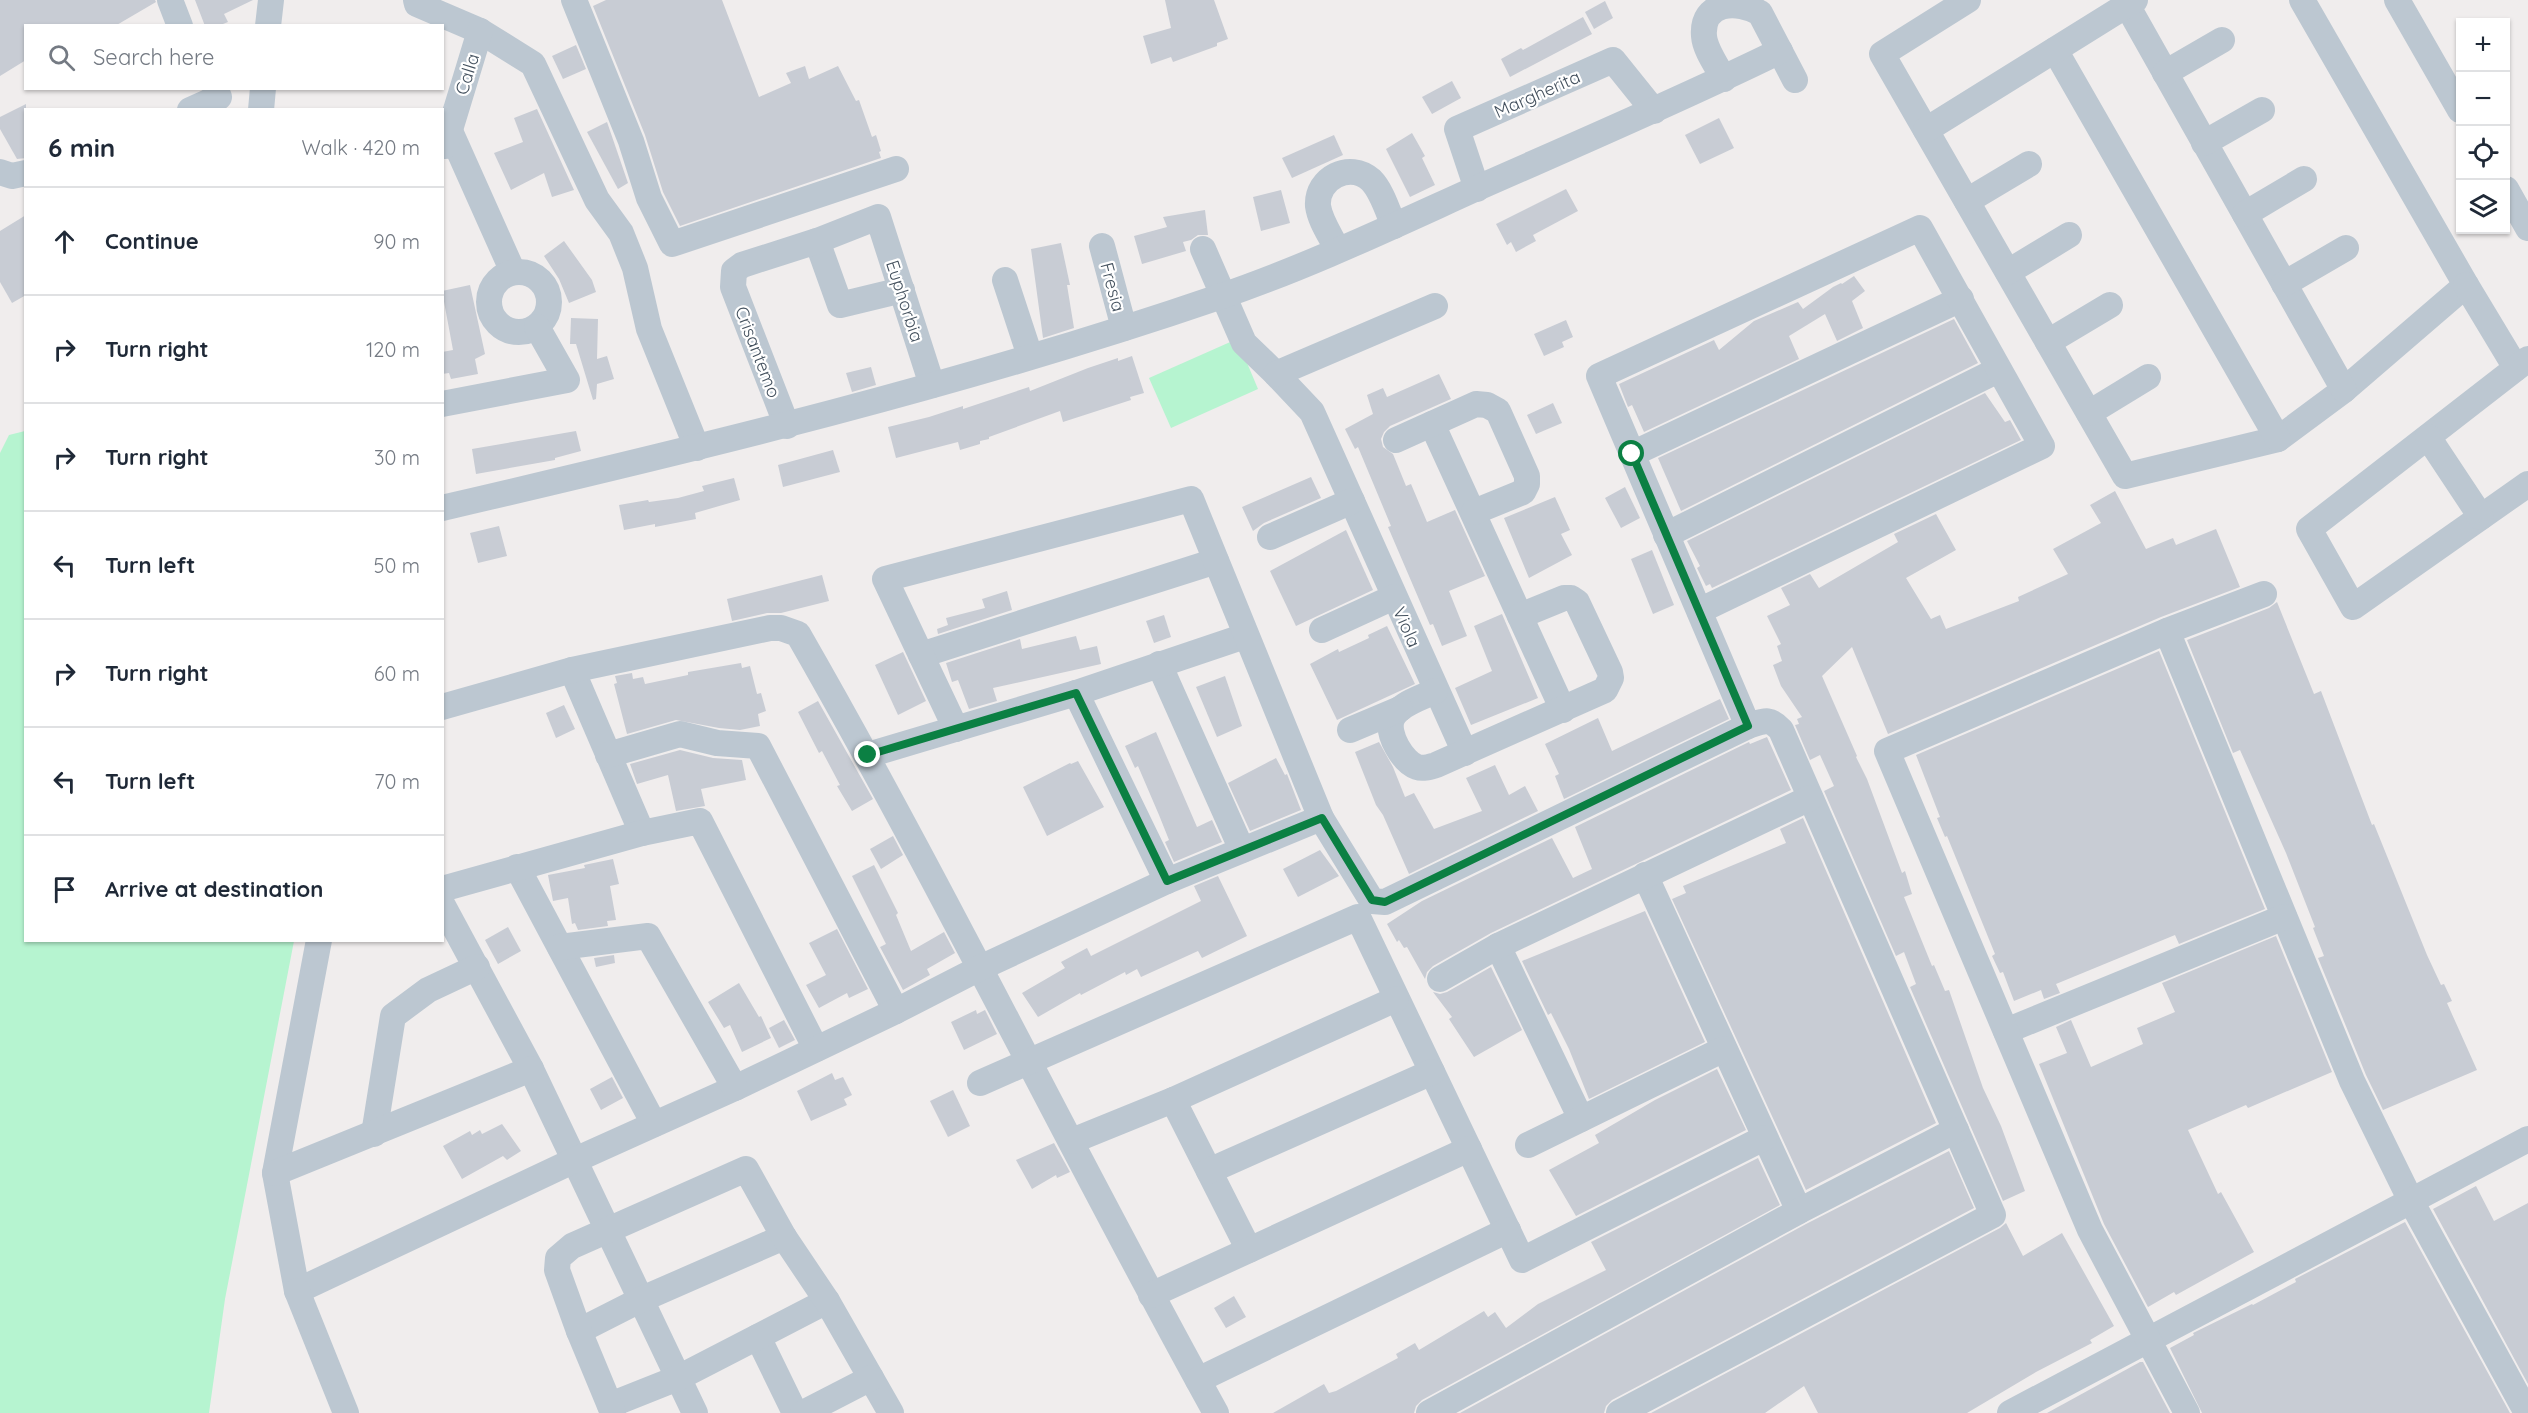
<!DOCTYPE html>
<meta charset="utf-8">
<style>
:root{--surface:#fff;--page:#f6f6f7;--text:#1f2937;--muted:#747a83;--line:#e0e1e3}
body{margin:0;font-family:Quicksand,sans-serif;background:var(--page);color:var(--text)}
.controls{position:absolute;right:18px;top:18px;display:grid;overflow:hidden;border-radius:0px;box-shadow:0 2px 4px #0004}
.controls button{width:54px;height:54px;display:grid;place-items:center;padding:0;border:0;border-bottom:2px solid var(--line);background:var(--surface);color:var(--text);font:30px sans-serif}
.stop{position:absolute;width:18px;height:18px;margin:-14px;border:4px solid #0b8043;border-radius:50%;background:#fff}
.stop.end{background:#0b8043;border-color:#fff;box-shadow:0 2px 6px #0008}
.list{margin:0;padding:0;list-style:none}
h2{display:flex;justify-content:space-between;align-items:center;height:78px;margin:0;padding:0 24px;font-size:26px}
h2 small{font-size:20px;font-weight:400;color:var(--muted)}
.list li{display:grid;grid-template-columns:39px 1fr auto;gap:18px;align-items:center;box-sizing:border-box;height:108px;padding:0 24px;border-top:2px solid var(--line)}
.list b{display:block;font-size:22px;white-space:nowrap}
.list em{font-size:20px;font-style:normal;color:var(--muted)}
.icon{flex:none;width:33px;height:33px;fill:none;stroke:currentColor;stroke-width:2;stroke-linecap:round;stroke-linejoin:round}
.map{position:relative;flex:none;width:2528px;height:1413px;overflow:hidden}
.search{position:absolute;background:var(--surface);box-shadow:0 2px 4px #0004;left:24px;top:24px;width:420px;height:66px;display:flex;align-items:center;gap:15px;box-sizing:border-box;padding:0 21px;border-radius:0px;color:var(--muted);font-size:22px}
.panel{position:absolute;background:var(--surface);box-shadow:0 2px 4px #0004;left:24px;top:108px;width:420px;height:834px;border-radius:0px}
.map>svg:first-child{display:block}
.green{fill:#b6f4d0}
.building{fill:#c8ccd4}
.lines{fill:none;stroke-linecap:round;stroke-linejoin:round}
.street{stroke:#bcc7d1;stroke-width:26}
.route{stroke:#0b8043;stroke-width:8}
.labels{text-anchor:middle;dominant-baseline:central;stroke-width:4.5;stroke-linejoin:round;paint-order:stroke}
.street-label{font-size:18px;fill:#43505d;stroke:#fff}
</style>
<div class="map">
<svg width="2528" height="1413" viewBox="0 0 2528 1413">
<rect width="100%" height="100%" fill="#f0eded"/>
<g class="green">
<path d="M1237,339l21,50 -87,39 -22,-50z"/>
<path d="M25,431l1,509 268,1 -69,358 -16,114h-209v-960l9,-18z"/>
</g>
<g class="building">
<path d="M0,0h155l1,2 -41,24h-89v34l-26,16z"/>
<path d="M195,0h58l-29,14 4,8 -10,4h-13z"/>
<path d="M606,0h116l37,97 32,-14 -5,-10 19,-7 4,13 29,-13 18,35 3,-1 13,37 4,-2 5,16 -2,1 2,6 -201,68 -17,-34 -18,-57 -52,-129z"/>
<path d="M1165,0h49l14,39 -11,4v3l-44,16 -2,-5 -20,7 -8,-28 28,-8z"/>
<path d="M1605,1l8,17 -19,11 -9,-17z"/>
<path d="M1583,17l9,17 -82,43 -9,-18 20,-11 2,2z"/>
<path d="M576,45l10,24 -23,10 -11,-23z"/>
<path d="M1452,81l9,17 -29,16 -10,-17z"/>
<path d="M26,104v54l-9,1 -17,-30v-12z"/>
<path d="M537,109l37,81 -22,7 -8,-24 -33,17 -17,-37 29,-11 -9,-24z"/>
<path d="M1719,118l15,30 -34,16 -15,-29z"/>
<path d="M607,122l21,61 -10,6 -31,-57z"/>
<path d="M1412,133l13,23 -3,2 13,27 -25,12 -24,-48z"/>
<path d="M1334,135l9,20 -51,23 -10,-20z"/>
<path d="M1566,189l12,22 -45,24 3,6 -20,11 -5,-10 -4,3 -11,-21z"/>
<path d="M1281,190l9,33 -29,8 -8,-34z"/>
<path d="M1205,210l3,25h-10l-7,5 -8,2 3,9 -44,13 -8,-28 33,-9 -4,-10z"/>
<path d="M26,215v80l-14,8 -12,-21v-51z"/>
<path d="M564,241l28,39 4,12 -27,11 -10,-24 -15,-23z"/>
<path d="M1061,243l9,42h-3l7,43 -31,10 -12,-89z"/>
<path d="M1854,276l11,15 -13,10 11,27 -26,13 -12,-27 -36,22 10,23 -155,73 -12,-27 -4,2 -9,-23 95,-44 5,10 35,-29 44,-19 5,7 30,-22 8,-4 1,1z"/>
<path d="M470,285l15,69 -10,5 3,15 -27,5 -2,-6 -7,1v-22l11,-2 -11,-59z"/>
<path d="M571,318l27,1 -1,40 10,-3 7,23 -17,5 -1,15 -3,1 -17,-56h-6z"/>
<path d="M1954,319l24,44 -297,148 -23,-53z"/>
<path d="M1566,320l7,17 -11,5 2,5 -20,9 -10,-22z"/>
<path d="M1132,356l12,37 -14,4 1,3 -68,22 -3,-11 -71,26v2l-9,2v3l-20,6 -2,-8 -62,16 -8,-31 41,-10 34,-11v3l66,-22 1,4 58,-23 30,-10v3z"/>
<path d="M871,367l5,18 -24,7 -6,-19z"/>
<path d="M1439,374l12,25 -61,27 -6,6 -3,7 2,8 10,7 13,32 5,-2 16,38 28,-12 30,66 -36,15 18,45 -25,10 -9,-22 -3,1 -42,-98 3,-1 -33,-79 -3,2 -10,-20 28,-15 -6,-19 16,-7 4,9z"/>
<path d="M1985,393l20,29 5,-2 11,20 -309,148 -2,-4 -4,2 -9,-18 3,-2 -13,-25z"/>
<path d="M1553,403l9,20 -26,11 -9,-19z"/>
<path d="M576,431l5,20 -26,7v2l-79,14 -4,-25z"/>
<path d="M833,450l7,22 -57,15 -5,-22z"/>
<path d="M1311,477l10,21 -57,25 -11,8 -11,-24z"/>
<path d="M734,478l6,22 -45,13 1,6 -41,8v-3l-31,6 -5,-25 29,-5 1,2 29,-4 26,-7 -2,-5z"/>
<path d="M1625,487l15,31 -19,10 -16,-30z"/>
<path d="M2115,491l31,58 27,-11 3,7 40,-16 24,58 -79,30 -273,117 -36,-87 -30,29 35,80 -1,1 11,22 35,94 3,-2 7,23 -8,3 28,69 2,-1 11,26 4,-1 34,98 18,38 24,65 -22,10 -93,-214 6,-3 -12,-32 -8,4 -72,-165 10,-5 -14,-31 -10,5 -15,-35 4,-1 -2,-5 5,-2 -21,-31 -8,-21 9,-4 -5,-15 4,-2 -14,-28 23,-11 -9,-17 29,-14 9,14 79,-46 -4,-8 42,-20 20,36 -50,28 25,41 9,-4 6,14 73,-28 -1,-4 50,-23 -15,-25 48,-26 -11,-18z"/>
<path d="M1555,497l15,33 -9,4 11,21 -43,23 -25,-60z"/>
<path d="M499,526l8,30 -29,7 -8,-30z"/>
<path d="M1346,530l27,60 -77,36 -26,-55z"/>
<path d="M1652,550l22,55 -21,9 -22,-55z"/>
<path d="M822,575l7,26 -48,12h-14l-35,8 -5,-22z"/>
<path d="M1007,591l5,19 -74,24 -1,-5 11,-4 -2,-7 39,-10 -3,-9z"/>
<path d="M2277,602l37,92 7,-3 51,134 2,-1 53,131 14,30 3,-1 8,17 -5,2 30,67 -94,40 -17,-35 -48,-117 6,-2 -11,-28 2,-1 -29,-74 -46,-103 -7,3 -46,-113 82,-32z"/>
<path d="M1502,614l36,84 -67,27 -16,-37 37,-17 -18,-45z"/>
<path d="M1164,615l7,22 -17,6 -8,-22z"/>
<path d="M1387,626l28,58 -78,36 -27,-56 28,-15 1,3 30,-14 -1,-3z"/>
<path d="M1076,636l4,14 17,-4 4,18 -108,24 4,13 -28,8 -11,-29 -6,2 -6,-19 74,-24 2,10z"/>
<path d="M2159,651l106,258 -86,35 -4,-9 -119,49 4,9 -16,6 -3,-9 -27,11 -11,-29 -3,1 -8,-17 3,-2 -48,-118 -2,1 -8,-19 3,-1 -24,-62z"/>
<path d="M903,652l23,49 -28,14 -23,-50z"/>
<path d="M741,663l1,5 8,-2 7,28 4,-1 5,18 -8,3 2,12 -20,4 -21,-2 -43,-8 -49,14 -13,-50 3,-1 -2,-7 17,-3 1,6 10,-2 2,7 43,-9v-3z"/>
<path d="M1225,676l17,50 -25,11 -21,-50z"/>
<path d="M1720,699l9,20 -165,80 -9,-23 4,-2 -14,-30 53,-26 14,33z"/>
<path d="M818,701l55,98 -21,12 -15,-25 3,-1 -18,-34 -3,2 -21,-41z"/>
<path d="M564,705l11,24 -19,9 -10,-25z"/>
<path d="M1156,732l41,95 15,-7 10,22 -48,20 -9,-20 4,-2 -10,-25 -21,-49 -3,2 -10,-22z"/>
<path d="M1767,737l24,53 -300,143 -58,33 -6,6 -2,7 -18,-32 -3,1 -5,-8 -2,2 -10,-18 35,-23 130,-63 21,40 19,-9 -17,-42 174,-85 1,2z"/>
<path d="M1379,742l14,25 12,30 9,-4 20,36 48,-18 -16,-33 29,-13 14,30 16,-9 13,25 -129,63 -26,-59 -7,-10 -21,-53z"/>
<path d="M680,750l33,8 29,2 4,20 -45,9 4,17 -29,5 -8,-36 -31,9 -7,-20z"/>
<path d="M1276,758l9,17 2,-1 14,36 -51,21 -22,-48z"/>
<path d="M1078,761l26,46 -57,29 -24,-49 47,-24 1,1z"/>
<path d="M1803,818l133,305 -130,67 -134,-291 14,-6 -3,-7 103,-43 -6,-14z"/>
<path d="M893,836l10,19 -22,14 -11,-20z"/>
<path d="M1320,850l19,26 -41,21 -15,-28z"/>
<path d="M613,859l6,25 -9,2 6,34 -9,1 1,5 -30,4 -3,-7 -3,1 -4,-26 -15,3 -5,-26 37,-7 -1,-3z"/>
<path d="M874,865l24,48 -2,2 15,36 33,-19 11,21 -28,16 3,6 -27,15 -23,-43 6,-3 -34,-68z"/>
<path d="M1218,876l29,60 -45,22 -4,-7 -57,26 -4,-8 -11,6 -1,-3 -44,23 -1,-2 -42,24 -16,-24 43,-25 -4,-6 26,-14 4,8 110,-55 -7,-15z"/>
<path d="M1645,911l60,131 -116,57 -20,-50 -18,-36 -3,2 -26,-54z"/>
<path d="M508,927l13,24 -23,13 -13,-24z"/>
<path d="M837,929l31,60 -19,9 -2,-5 -28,15 -13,-23 20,-10 -17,-32z"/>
<path d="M2276,936l56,136 -84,36 -2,-3 -58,25 30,64 3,-2 33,60 -78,43 -2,-3 -26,15 -44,-83 -65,-160 28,-11 -11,-26 15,-7 20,47 52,-23 -6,-16 38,-16 -13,-29z"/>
<path d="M614,955l1,8 -19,4 -2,-9z"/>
<path d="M1491,967l31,63 -48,27 -25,-38 3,-2 -19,-25 7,2 7,-2z"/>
<path d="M739,983l20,34 2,-1 10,22 -29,14 -12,-27 -6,3 -16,-26z"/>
<path d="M976,1010l1,4 8,-4 12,24 -33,16 -13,-28z"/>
<path d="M784,1020l11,20 -16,8 -10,-20z"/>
<path d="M1717,1069l29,61 -170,86 -27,-46 50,-27 -4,-8 60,-35z"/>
<path d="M832,1073l3,7 8,-3 9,18 -8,4 3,6 -36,16 -14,-30z"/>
<path d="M612,1077l11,21 -22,12 -11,-21z"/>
<path d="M953,1090l17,36 -22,11 -18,-36z"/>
<path d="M502,1124l19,27 -14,9 -4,-4 -41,23 -19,-33 27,-15 2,4 8,-5 2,4z"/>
<path d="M1054,1143l16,29 -13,6 -1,-3 -24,14 -16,-29z"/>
<path d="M1949,1151l25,57 -362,192 -6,6 -2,7h-144l346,-189z"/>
<path d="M1758,1158l22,47 -358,195 -6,6 -2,7h-141l51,-29 5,9 7,-2 62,-33 -2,-4 19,-11 4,7 65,-39 4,6 7,-5 11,16 32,-24 68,-34 -15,-28z"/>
<path d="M2476,1186l18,35 34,-18v181l-95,-175z"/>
<path d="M2405,1222l105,191h-308l-32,-65 24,-13 -1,-2 59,-29 1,1 43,-23 -1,-3z"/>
<path d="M2006,1223l17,33 39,-23 52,93 -24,14 2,3 -56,29 -69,41h-149l-14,-27 -39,27h-114l349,-185z"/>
<path d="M1234,1296l12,21 -20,11 -12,-20z"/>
<path d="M2140,1362h3l27,51h-123z"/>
</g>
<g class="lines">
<g class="street">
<path d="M170,0l10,26"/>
<path d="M416,0l1,4 63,27 53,33 64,136 24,33 14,35 14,61 48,119"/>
<path d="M574,0l57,141 18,57 23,46 224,-75"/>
<path d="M1968,0l-86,54 243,422 153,-37 66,-49 122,-105 -164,-285"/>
<path d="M2397,0l63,110"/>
<path d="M2127,5l217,385"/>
<path d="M268,26l3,-26"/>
<path d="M2055,50l223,389"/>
<path d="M2165,73l57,-33"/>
<path d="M1724,79c-7,-13 -19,-29 -20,-43 -3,-35 34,-36 56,-23l35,67"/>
<path d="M190,110l29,-13 -4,-9"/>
<path d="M261,110l2,-22"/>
<path d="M1926,130l209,-130"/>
<path d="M450,131l63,141"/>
<path d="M2204,143l58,-33"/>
<path d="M445,146l35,-115"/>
<path d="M0,172l12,4 14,-3"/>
<path d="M1477,189l-20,-60 156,-69 41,51"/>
<path d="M2506,189l22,39"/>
<path d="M1967,201l62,-37"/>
<path d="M2245,214l59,-35"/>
<path d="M817,241l23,64 62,-15"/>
<path d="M1102,246l22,82"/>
<path d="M1203,249l41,94 32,31 36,38 153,341"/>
<path d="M1337,249c-6,-13 -17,-28 -19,-43 -2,-28 32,-45 53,-26 11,11 17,32 23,46"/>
<path d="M2008,272l61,-37"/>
<circle cx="519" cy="302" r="30"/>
<path d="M1005,280l25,76"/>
<path d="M2284,284l62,-36"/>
<path d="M2466,285l50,83"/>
<path d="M2048,342l62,-37"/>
<path d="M2528,359l-219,170 44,78 175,-123"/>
<path d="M1276,374l159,-68"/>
<path d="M442,404l125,-24 -30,-53"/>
<path d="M2089,413l59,-36"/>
<path d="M1432,424l131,286"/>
<path d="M787,426l-54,-139 1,-16 8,-6 75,-24 61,-24 54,168"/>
<path d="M2428,437l53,80"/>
<path d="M1396,440l80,-36 11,1 11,6 29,65v8l-4,8 -49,20"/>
<path d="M1632,454l329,-155"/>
<path d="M442,508c262,-61 523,-124 777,-211 88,-30 172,-70 256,-108 102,-45 205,-89 305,-138"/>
<path d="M1666,535l332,-165"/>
<path d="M1270,537l82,-36"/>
<path d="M1699,611l343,-165 -122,-218 -321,148 149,350"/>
<path d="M1322,630l72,-33"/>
<path d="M2167,631l185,450 59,120 116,212"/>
<path d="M921,655l295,-94"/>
<path d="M1159,664l83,186"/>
<path d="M572,670l70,163"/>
<path d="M1435,691c-13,7 -37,13 -43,28 -6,15 11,43 25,48 6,2 12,0 19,-2l169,-75 6,-12 -1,-6 -33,-70 -6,-4h-7l-44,18"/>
<path d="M1076,693l91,188"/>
<path d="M442,707l130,-37 198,-42h11l17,6c147,256 275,521 418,779"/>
<path d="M1350,730l50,-21"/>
<path d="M608,755l72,-21 37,9 41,3 138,265"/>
<path d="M868,755l208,-62 169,-57"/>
<path d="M1321,818l51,83 13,1 363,-176c16,-5 21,-9 33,4l212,485 -374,198"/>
<path d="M517,867l137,257"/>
<path d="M1645,875l154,336"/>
<path d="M442,889l200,-56 58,-12 116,228"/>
<path d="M442,904l89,165 164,344"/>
<path d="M319,940l-44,233 22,118 278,-131 160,-72 161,-77 84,-43 187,-87 154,-63 -130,-319 -306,80 71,150"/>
<path d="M1498,946l83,173"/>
<path d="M560,947l88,-11 87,152"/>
<path d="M1440,979l58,-33 312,-148"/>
<path d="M2006,1031l278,-114"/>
<path d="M980,1083l378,-166 164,343 242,-122"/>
<path d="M1173,1100l76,150"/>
<path d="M374,1134l19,-118 35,-26 49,-23"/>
<path d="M1072,1141l101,-41 223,-101"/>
<path d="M1528,1145l196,-96"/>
<path d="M1209,1171l223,-99"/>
<path d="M275,1173l256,-104"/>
<path d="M297,1291l49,122"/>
<path d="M1151,1295l318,-146"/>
<path d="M579,1331l61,-31 144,-63"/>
<path d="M758,1337l37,76"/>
<path d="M1198,1380l310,-150"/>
<path d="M610,1405l68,-27 149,-77"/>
<path d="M613,1413l-34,-82 -22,-61 1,-12 14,-12 174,-77 38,68 43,64 64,112"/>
<path d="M803,1413l68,-35"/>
<path d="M1429,1413l370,-202 157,-81"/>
<path d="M2010,1413l518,-274"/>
<path d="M2187,1413l-97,-183 -203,-479 280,-120 97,-37"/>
</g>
</g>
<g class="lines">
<path class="route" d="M868,755l208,-62 91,188 155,-63 50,82 13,2 363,-176 -116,-272"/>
</g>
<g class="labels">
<g class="street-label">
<text transform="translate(467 74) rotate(-73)">Calla</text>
<text transform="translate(1537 94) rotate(-24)">Margherita</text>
<text transform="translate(1113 287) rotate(75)">Fresia</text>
<text transform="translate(905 301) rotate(72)">Euphorbia</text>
<text transform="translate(758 352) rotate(69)">Crisantemo</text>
<text transform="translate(1407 627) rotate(66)">Viola</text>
</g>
</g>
</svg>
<div class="controls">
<button>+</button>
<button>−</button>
<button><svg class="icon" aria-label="locate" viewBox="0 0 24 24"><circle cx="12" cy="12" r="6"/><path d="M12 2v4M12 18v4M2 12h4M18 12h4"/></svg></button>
<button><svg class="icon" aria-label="layers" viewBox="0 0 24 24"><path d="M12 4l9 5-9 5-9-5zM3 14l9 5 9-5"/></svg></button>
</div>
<div class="stop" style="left:1632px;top:454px"></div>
<div class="stop end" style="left:868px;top:755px"></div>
<div class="search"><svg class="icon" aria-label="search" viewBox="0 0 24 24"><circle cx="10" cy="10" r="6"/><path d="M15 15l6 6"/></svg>Search here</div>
<section class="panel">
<h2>6 min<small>Walk · 420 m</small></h2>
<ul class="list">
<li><svg class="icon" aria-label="ahead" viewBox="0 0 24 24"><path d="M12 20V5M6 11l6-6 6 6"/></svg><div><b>Continue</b></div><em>90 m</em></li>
<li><svg class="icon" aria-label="right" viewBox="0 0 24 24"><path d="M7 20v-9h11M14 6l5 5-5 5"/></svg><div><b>Turn right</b></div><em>120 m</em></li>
<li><svg class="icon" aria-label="right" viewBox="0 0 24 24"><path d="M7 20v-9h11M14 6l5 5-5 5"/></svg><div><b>Turn right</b></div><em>30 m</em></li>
<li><svg class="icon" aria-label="left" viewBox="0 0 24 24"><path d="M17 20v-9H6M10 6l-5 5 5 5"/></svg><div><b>Turn left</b></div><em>50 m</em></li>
<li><svg class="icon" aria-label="right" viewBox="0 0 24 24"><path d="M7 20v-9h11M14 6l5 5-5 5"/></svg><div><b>Turn right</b></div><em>60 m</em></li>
<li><svg class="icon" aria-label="left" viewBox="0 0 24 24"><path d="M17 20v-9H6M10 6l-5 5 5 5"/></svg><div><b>Turn left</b></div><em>70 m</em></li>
<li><svg class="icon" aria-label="arrive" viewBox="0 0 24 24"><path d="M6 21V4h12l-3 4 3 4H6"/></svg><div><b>Arrive at destination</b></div></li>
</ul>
</section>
</div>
